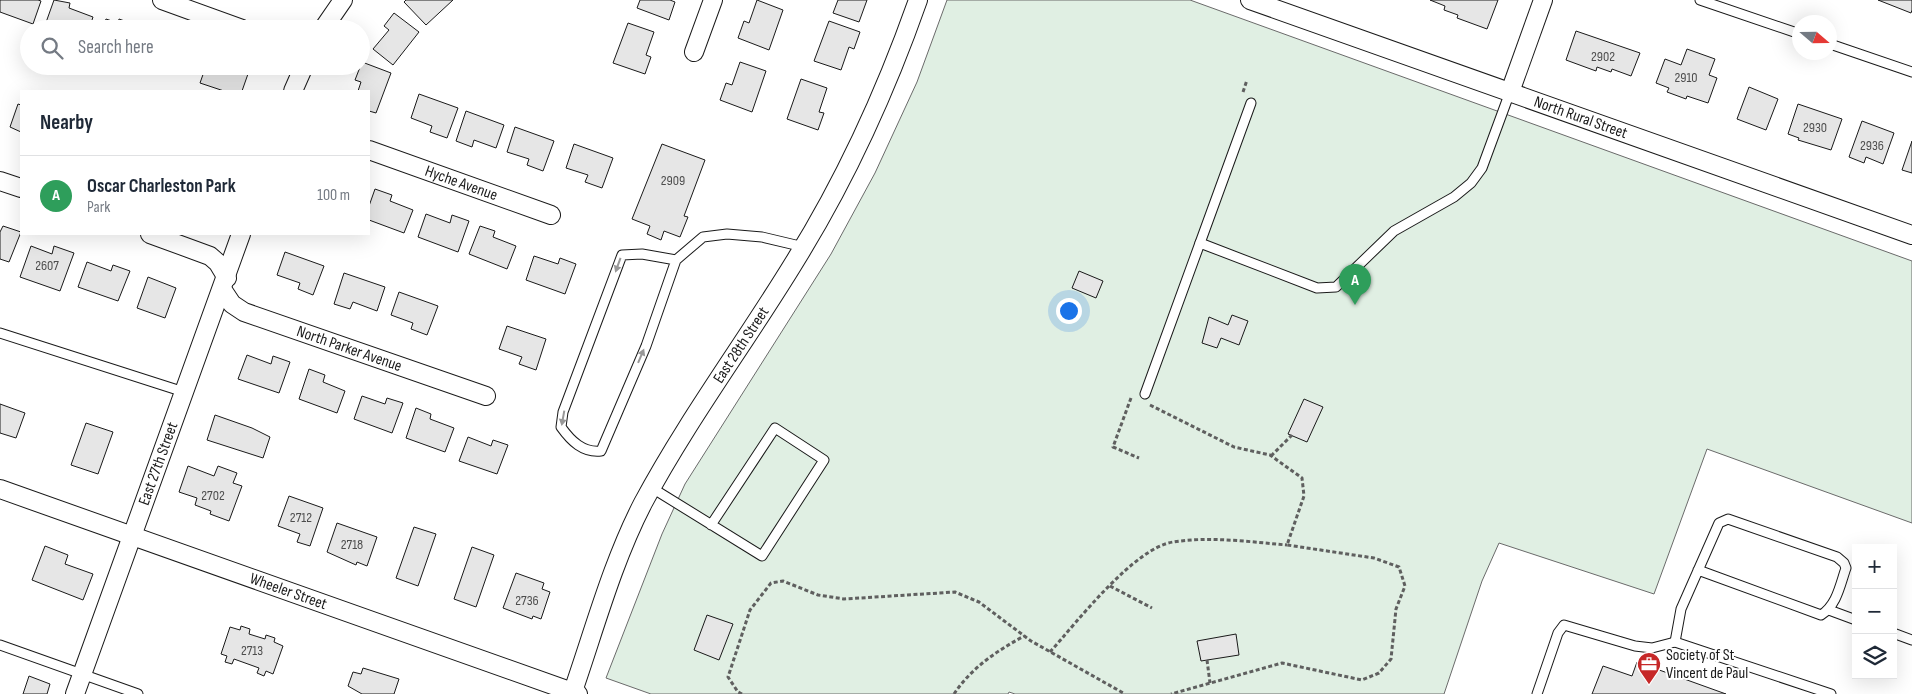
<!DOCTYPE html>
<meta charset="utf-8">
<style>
:root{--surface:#fff;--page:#f2f2f3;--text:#1f2937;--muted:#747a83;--line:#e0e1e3;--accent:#c62828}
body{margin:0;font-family:"Sofia Sans Condensed",sans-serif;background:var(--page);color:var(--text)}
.controls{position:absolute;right:15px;bottom:15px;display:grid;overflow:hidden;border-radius:0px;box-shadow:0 5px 20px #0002}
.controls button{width:45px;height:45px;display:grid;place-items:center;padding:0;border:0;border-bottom:1px solid var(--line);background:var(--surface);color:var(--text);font:25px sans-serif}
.compass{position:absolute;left:1792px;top:15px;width:45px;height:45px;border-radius:50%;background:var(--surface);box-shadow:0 5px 20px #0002;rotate:110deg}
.you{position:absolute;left:1068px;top:310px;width:18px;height:18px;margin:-12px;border:4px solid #fff;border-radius:50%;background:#1a73e8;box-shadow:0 0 0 8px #1a73e833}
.badge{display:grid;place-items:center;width:32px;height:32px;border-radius:50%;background:var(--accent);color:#fff;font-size:16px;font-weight:700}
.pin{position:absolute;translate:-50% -41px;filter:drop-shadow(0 1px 2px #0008)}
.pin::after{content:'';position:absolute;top:26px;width:18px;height:15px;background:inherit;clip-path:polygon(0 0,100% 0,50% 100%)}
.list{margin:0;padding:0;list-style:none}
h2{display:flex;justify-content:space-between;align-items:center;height:65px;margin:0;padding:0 20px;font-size:21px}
h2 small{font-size:16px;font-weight:400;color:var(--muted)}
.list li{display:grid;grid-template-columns:32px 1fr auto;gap:15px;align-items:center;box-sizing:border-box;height:80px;padding:0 20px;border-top:1px solid var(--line)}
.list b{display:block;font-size:19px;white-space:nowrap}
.list p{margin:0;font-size:16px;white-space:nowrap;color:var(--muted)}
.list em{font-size:16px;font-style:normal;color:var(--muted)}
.icon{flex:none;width:28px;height:28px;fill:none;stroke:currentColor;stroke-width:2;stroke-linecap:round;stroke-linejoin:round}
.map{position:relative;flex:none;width:1912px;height:694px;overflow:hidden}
.search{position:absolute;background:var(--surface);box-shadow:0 5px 20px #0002;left:20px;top:20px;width:350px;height:55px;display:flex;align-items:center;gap:12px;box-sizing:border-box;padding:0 18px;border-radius:28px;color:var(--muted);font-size:19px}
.panel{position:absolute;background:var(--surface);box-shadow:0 5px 20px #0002;left:20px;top:90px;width:350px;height:145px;border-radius:0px}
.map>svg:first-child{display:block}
.green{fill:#e0efe3;stroke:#6a6a6a}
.building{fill:#e6e6e6;stroke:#1a1a1a}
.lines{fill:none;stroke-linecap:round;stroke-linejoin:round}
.service-casing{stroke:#1a1a1a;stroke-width:11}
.minor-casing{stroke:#1a1a1a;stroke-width:20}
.path{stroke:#5f5f5f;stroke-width:3;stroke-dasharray:4 2.5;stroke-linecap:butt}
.service{stroke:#fff;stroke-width:9}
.minor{stroke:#fff;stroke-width:18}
.oneway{fill:#989898}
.labels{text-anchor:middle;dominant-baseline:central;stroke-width:4;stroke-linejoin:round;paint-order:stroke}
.number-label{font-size:14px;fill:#4d4d4d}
.street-label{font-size:16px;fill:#1a1a1a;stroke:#fff}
.poi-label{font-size:16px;fill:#1a1a1a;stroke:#fff;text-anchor:start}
</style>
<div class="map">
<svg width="1912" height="694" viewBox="0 0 1912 694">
<rect width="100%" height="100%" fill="#fff"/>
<path class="green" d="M947,0h243l722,261v262l-205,-74 -53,145 -155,-51 -17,38 -38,113h-429l-6,-2 -1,2h-357l-45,-16 56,-144 23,-50 146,-230 44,-81 42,-91z"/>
<g class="building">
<path d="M0,0h38l3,1 -8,23 -33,-12z"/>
<path d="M54,0l16,3 -1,5 24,9 -4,12 -45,-1z"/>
<path d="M406,0h47l-27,25 -22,-23z"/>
<path d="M640,0h30l5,2 -6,18 -32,-12z"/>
<path d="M757,0l26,10 -14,40 -31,-12 6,-17 5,2z"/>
<path d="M838,0h29l-8,22 -26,-9z"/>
<path d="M1430,0h68l-11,29 -30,-11 1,-3 -14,-5 1,-4z"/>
<path d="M1878,0h34v10l-1,3z"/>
<path d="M394,13l25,19 -26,33 -20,-16 16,-19 -5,-4z"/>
<path d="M106,19l12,4 1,-4 14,5v5h-31z"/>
<path d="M829,21l31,11 -6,17 -5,-2 -8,23 -27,-9z"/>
<path d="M628,23l26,9 -8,23 5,2 -6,17 -32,-11z"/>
<path d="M1576,31l64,22 -9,23 -19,-7 -1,3 -14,-5 -1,4 -30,-11z"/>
<path d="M1687,49l28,10 -6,16 8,3 -9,25 -21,-7 -1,3 -19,-7 2,-4 -13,-5 9,-24 16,6z"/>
<path d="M362,62l29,11 -15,40 -7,-2v-20h-11l3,-9 -6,-2z"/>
<path d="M740,62l26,9 -14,41 -32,-12 6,-17 6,2z"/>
<path d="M206,66h28l15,5 -7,20h-18l-24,-8z"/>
<path d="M801,79l26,9 -8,24 5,1 -6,17 -31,-11z"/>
<path d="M1749,87l29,12 -12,31 -29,-11z"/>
<path d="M419,94l39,14 -11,30 -17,-6 2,-6 -21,-8z"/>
<path d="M18,104l3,1v27l-11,-5z"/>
<path d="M1798,104l44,15 -11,31 -33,-10 1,-2 -11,-4z"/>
<path d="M466,111l38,14 -8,23 -22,-8 -2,7 -16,-6z"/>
<path d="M1862,121l32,12 -11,31 -17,-7 -2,6 -15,-6z"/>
<path d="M515,127l39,14 -11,30 -16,-6 2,-6 -22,-7z"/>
<path d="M1912,141v32l-10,-3z"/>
<path d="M574,144l39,14 -11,30 -17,-6 3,-7 -22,-7z"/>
<path d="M662,144l43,16 -21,56 4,1 -8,20 -16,-6 -3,9 -14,-6 3,-8 -18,-7z"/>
<path d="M375,189l17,6 -2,6 23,9 -9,23 -35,-13v-14z"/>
<path d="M426,214l24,9 2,-8 17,6 -11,31 -40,-15z"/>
<path d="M3,226l18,6 -12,30 -9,-3v-27z"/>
<path d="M480,226l15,5 -2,6 23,9 -9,23 -38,-15z"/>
<path d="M31,246l21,8 2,-8 20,7 -14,38 -40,-14z"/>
<path d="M285,252l39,14 -11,29 -15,-6 2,-6 -23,-8z"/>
<path d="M534,256l24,8 2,-6 16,6 -11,30 -39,-14z"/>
<path d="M87,262l24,9 2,-6 17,6 -12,30 -40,-14z"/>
<path d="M1079,271l24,10 -7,17 -24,-10z"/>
<path d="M344,273l41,14 -8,24 -24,-9 -3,7 -16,-5z"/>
<path d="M148,277l28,11 -11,30 -28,-10z"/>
<path d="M399,292l39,14 -11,29 -16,-6 2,-6 -22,-8z"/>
<path d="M1232,315l16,6 -9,24 -18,-7 -4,10 -15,-5 7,-26 19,8z"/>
<path d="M507,326l39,13 -10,31 -17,-6 3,-7 -23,-8z"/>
<path d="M247,355l24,9 2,-8 17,6 -11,31 -41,-14z"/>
<path d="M309,369l16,6 -2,7 22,9 -8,22 -38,-14z"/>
<path d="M362,396l23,8 2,-6 16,5 -11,30 -38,-14z"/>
<path d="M1304,399l19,8 -16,35 -19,-8z"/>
<path d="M0,404l25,9 -9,25 -16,-5z"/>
<path d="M416,408l15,6 -1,5 24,9 -9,24 -39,-14z"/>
<path d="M215,415l37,13 18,9 -7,21 -56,-18z"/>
<path d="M86,423l27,9 -15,42 -27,-9z"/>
<path d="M468,437l23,9 2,-6 15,5 -11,29 -38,-13z"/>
<path d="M188,466l26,10 4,-10 19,7 -4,10 9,3 -13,35 -19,-7 1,-3 -16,-6 2,-7 -18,-6z"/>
<path d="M289,496l34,12 -13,38 -13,-4 3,-8 -22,-8z"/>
<path d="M337,523l40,14 -10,29 -10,-4 -1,3 -29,-13z"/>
<path d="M414,527l22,7 -18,52 -22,-8z"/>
<path d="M45,546l23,9 -3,9 28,10 -10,26 -51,-20z"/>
<path d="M472,547l22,8 -18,52 -22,-8z"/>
<path d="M516,573l28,10 -2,6 8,3 -9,27 -8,-3 -1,3 -29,-11z"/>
<path d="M707,615l26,9 -14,36 -25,-10z"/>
<path d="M241,626l9,3 -1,5 16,5 1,-4 9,3 -1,4 9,4 -10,28 -7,-3 -2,5 -7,-3 2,-5 -25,-9 -2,5 -7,-2 2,-6 -6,-2 9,-27 10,3z"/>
<path d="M1236,634l3,21 -38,6 -4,-20z"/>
<path d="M1637,662l89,32h-134l11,-28 29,10z"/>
<path d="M363,668l36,11 -5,15h-32l-14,-8 5,-14 8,2z"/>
<path d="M29,676l21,8 -3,10h-24z"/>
</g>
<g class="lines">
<g class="service-casing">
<g id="service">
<path d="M1700,0l100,34"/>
<path d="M1830,44l82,28"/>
<path d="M1200,243l51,-140"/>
<path d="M676,260l-34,-6 -20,1 -59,157 -2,15c10,14 22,26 40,24l45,-105 30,-86 27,-23 24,-3 35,3 42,10"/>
<path d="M0,333l184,59"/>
<path d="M1145,394l55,-151 117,45 19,-1 58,-56 60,-34 17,-14 11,-15 28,-76"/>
<path d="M652,488l110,68 62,-96 -49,-32 -64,97"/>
<path d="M1829,610l27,10"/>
<path d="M1893,633l19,7"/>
<path d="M1675,642l6,-33 38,-86 9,-4 109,38 7,6 2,5c-6,17 -9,37 -25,47l-123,-45"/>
<path d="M0,645l138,49"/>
<path d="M1537,694l21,-61 6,-8 71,21 17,2 23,-6 156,52"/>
</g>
</g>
<g class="minor-casing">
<g id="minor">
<path d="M162,0l80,29"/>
<path id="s1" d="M1250,0l662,235"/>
<path d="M323,29l20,-29"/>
<path d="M694,52l19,-52"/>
<path d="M293,91l11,-25"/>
<path d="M1510,92l33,-92"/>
<path id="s2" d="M369,150l182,65"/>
<path d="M0,181l21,7"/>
<path d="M150,234l60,22 8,7 9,15"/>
<path id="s3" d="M222,289l10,15 12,8 242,84"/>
<path id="s4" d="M0,489l578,205"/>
<path id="s5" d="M75,694l166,-460"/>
<path id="s6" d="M572,694c22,-63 40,-131 71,-191 45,-84 102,-160 152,-242 51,-82 91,-170 123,-261"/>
</g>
</g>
<g class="path">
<path d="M1243,92l4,-12"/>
<path d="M1131,398l-18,49 26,11"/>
<path d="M1150,405l84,42 36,8 32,23 2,18 -17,49 87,13 25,9 6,19 -9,23 -5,50 -12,14 -17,7 -80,-17 -111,31"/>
<path d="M1271,456l21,-21"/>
<path d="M1110,586l42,22"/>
<path d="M1050,652c27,-30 84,-104 123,-110 38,-6 77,0 114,3"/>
<path d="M1207,660l3,23"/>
<path d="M742,694l-4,-2 -10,-15 22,-67 21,-27 12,-2 35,14 26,4 111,-7 24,10 52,39 94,53"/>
<path d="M954,694c18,-27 43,-43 70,-58"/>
</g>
<use href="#service" class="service"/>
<use href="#minor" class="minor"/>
</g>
<defs><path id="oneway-solid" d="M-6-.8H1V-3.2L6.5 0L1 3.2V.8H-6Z" transform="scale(1.25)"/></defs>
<g class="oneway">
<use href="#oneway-solid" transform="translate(618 265) rotate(110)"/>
<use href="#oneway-solid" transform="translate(641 356) rotate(-67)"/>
<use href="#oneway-solid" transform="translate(563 418) rotate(100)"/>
</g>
<defs>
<g id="office-pin" transform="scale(1.25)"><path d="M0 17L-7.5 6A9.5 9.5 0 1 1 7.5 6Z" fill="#c62828" stroke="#fff"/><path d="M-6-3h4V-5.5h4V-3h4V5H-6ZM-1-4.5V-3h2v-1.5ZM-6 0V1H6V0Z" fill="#fff"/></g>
</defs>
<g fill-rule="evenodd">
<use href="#office-pin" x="1649" y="664"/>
</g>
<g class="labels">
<g class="number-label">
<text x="1603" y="56">2902</text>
<text x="1686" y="77">2910</text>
<text x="1815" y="127">2930</text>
<text x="1872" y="145">2936</text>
<text x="673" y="180">2909</text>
<text x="47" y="265">2607</text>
<text x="213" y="495">2702</text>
<text x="301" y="517">2712</text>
<text x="352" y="544">2718</text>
<text x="527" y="600">2736</text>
<text x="252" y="650">2713</text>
</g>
<g class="street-label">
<text stroke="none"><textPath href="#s1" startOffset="351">North Rural Street</textPath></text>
<text stroke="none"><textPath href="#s2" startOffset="98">Hyche Avenue</textPath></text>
<text stroke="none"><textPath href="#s6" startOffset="390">East 28th Street</textPath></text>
<text stroke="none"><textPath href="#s3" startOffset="144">North Parker Avenue</textPath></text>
<text stroke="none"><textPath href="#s5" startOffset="245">East 27th Street</textPath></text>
<text stroke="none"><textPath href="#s4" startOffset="306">Wheeler Street</textPath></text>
</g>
<g class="poi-label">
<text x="1666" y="655">Society of St<tspan x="1666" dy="18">Vincent de Paul</tspan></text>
</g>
</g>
</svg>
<div class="controls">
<button>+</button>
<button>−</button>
<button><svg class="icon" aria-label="layers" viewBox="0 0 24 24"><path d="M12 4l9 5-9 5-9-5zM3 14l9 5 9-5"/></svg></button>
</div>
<svg class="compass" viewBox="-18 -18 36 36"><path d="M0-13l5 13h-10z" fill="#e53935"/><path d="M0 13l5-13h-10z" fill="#747a83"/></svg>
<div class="you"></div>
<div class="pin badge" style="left:1355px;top:305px;background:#2e9e5b">A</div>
<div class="search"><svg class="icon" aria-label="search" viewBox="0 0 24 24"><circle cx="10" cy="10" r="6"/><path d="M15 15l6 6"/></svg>Search here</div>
<section class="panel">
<h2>Nearby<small></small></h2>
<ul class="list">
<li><span class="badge" style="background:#2e9e5b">A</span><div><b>Oscar Charleston Park</b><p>Park</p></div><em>100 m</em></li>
</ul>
</section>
</div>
